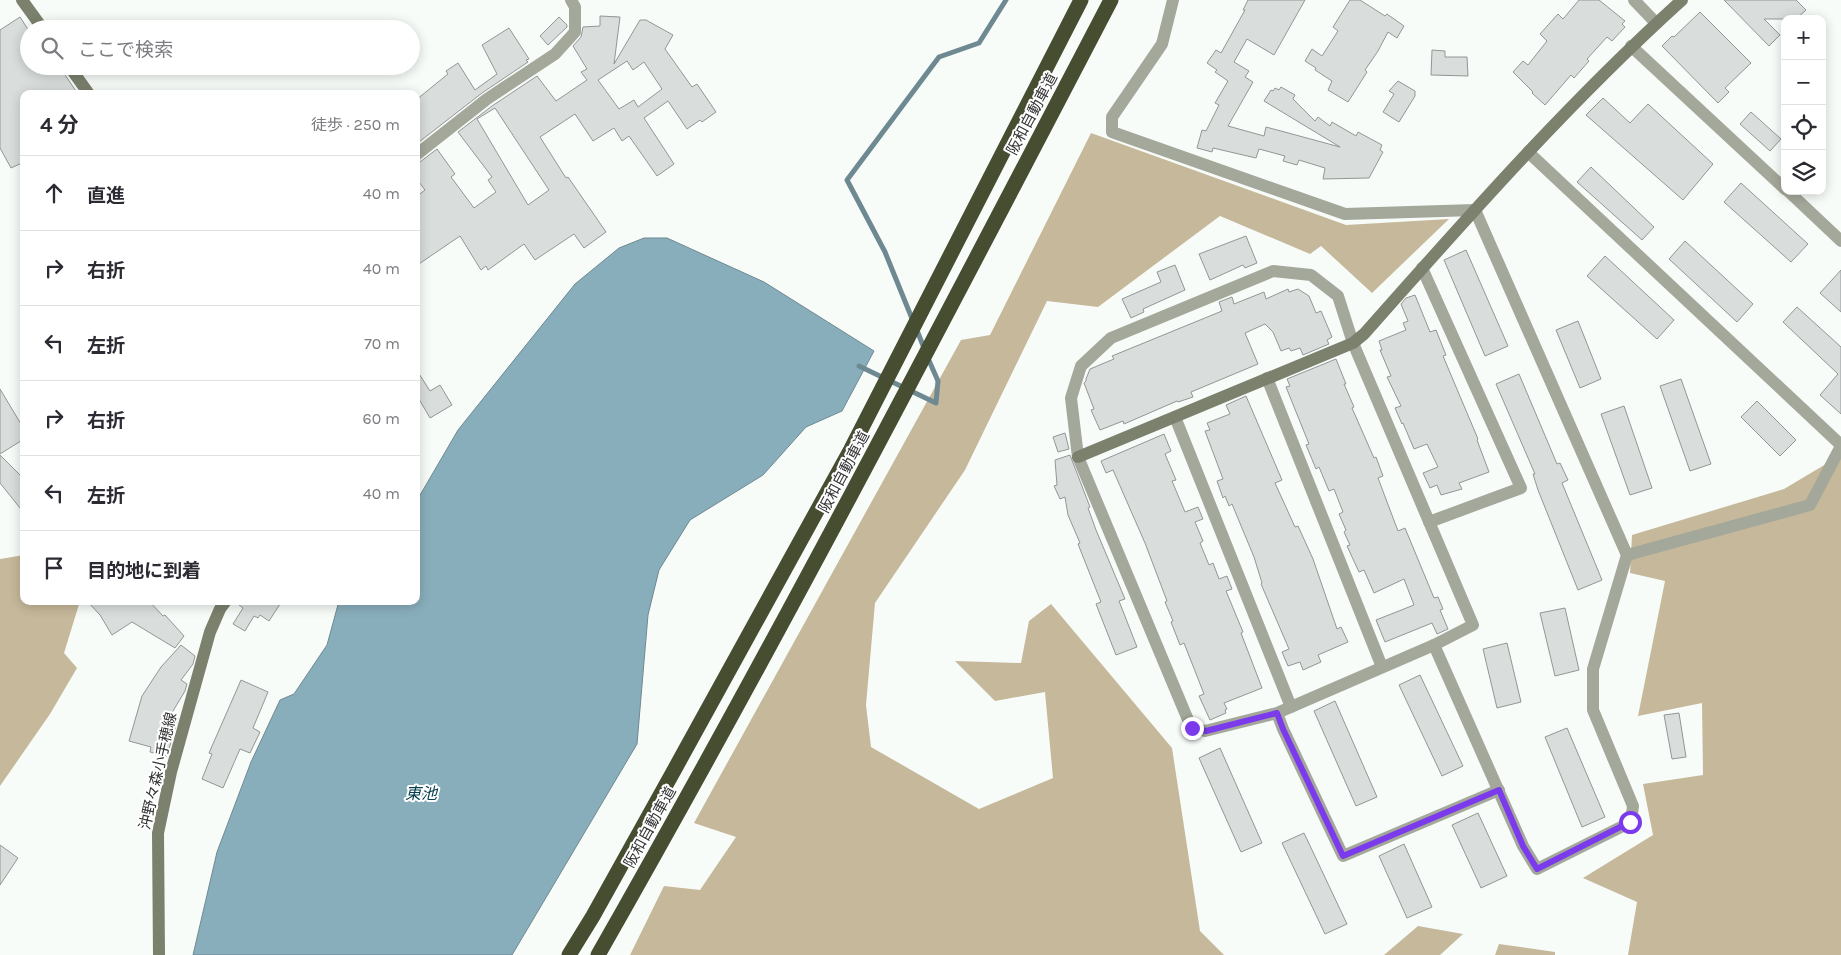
<!DOCTYPE html>
<html lang="ja">
<meta charset="utf-8">
<style>
:root{--surface:#fff;--page:#f7f7f7;--text:#2b2b33;--muted:#7c7c81;--line:#e1e1e2}
body{margin:0;font-family:Karla,"Noto Sans JP",sans-serif;background:var(--page);color:var(--text)}
.controls{position:absolute;right:15px;top:15px;display:grid;overflow:hidden;border-radius:10px;box-shadow:0 2px 12px #0003}
.controls button{width:45px;height:45px;display:grid;place-items:center;padding:0;border:0;border-bottom:1px solid var(--line);background:var(--surface);color:var(--text);font:25px sans-serif}
.stop{position:absolute;width:15px;height:15px;margin:-11px;border:4px solid #7c3aed;border-radius:50%;background:#fff}
.stop.end{background:#7c3aed;border-color:#fff;box-shadow:0 1px 5px #0008}
.list{margin:0;padding:0;list-style:none}
h2{display:flex;justify-content:space-between;align-items:center;height:65px;margin:0;padding:0 20px;font-size:21px}
h2 small{font-size:16px;font-weight:400;color:var(--muted)}
.list li{display:grid;grid-template-columns:32px 1fr auto;gap:15px;align-items:center;box-sizing:border-box;height:75px;padding:0 20px;border-top:1px solid var(--line)}
.list b{display:block;font-size:19px;white-space:nowrap}
.list em{font-size:16px;font-style:normal;color:var(--muted)}
.icon{flex:none;width:28px;height:28px;fill:none;stroke:currentColor;stroke-width:2;stroke-linecap:round;stroke-linejoin:round}
.map{position:relative;flex:none;width:1841px;height:955px;overflow:hidden}
.search{position:absolute;background:var(--surface);box-shadow:0 2px 12px #0003;left:20px;top:20px;width:400px;height:55px;display:flex;align-items:center;gap:12px;box-sizing:border-box;padding:0 18px;border-radius:28px;color:var(--muted);font-size:19px}
.panel{position:absolute;background:var(--surface);box-shadow:0 2px 12px #0003;left:20px;top:90px;width:400px;height:515px;border-radius:10px}
.map>svg:first-child{display:block}
.forest{fill:#c6b89a}
.water{fill:#89aebb;stroke:#6f8992}
.lines{fill:none;stroke-linecap:round;stroke-linejoin:round}
.stream{stroke:#6f8992;stroke-width:5}
.building{fill:#d9dedd;stroke:#929796;fill-rule:evenodd}
.street{stroke:#a4a89a;stroke-width:12}
.secondary{stroke:#7b816d;stroke-width:12}
.highway{stroke:#464d31;stroke-width:15}
.route{stroke:#7c3aed;stroke-width:6}
.labels{text-anchor:middle;dominant-baseline:central;stroke-width:4;stroke-linejoin:round;paint-order:stroke}
.street-label{font-size:15px;fill:#333433;stroke:#fff}
.water-label{font-size:16px;font-style:italic;fill:#043d4c;stroke:#fff}
</style>
<div class="map">
<svg width="1841" height="955" viewBox="0 0 1841 955">
<rect width="100%" height="100%" fill="#f8fcf9"/>
<g class="forest">
<path d="M1091,133l255,92 103,-6 -77,74 -51,-47 -11,8 -90,-38 -122,91 -51,-6 -82,169 -90,133 -9,102 5,42 108,62 74,-31 -8,-86 -50,9 -40,-40 66,2 8,-42 22,-17 121,144 28,183 24,24h-594l34,-69 36,4 36,-53 -42,-14 267,-483 29,-5z"/>
<path d="M1841,455v500h-213l9,-53 -54,-24 70,-43 -10,-51 60,-9 -1,-72 -64,13 27,-135 -35,-8 2,-38 152,-46z"/>
<path d="M24,555v46h56l-16,52 13,15 -27,46 -50,72v-227z"/>
<path d="M1418,926l45,8 -23,21h-56z"/>
<path d="M1499,944l56,8v3h-60z"/>
</g>
<path class="water" d="M644,238h23l97,44 110,69 -32,60 -36,16 -43,48 -73,45 -31,50 -11,45 -11,129 -125,211h-319l24,-103 34,-90 29,-62 14,-6 33,-49 12,-44h77v-99l42,-72 117,-146 44,-36z"/>
<g class="lines">
<g class="stream">
<path d="M913,321l-28,-69 -38,-72 92,-123 40,-14 27,-43"/>
<path d="M916,328l8,20"/>
<path d="M859,366l77,37 2,-22 -11,-25"/>
</g>
</g>
<g class="building">
<path d="M1248,0h57l-31,55 -27,-16 -13,23 15,9 -4,6 8,5 -25,44 36,10 2,-9 74,20 -76,-46 7,-11 2,1 2,-3 4,2 2,-3 14,8 -2,4 22,22 3,-4 12,9 2,-4 24,14 2,-4 24,13 -2,5 3,2 -14,26 -46,1 2,-11 -26,-8 -2,5 -14,-4 2,-5 -26,-7 -3,9 -43,-10 -1,4 -15,-4 5,-18 4,1 13,-26 -4,-2 13,-22 -13,-9 2,-2 -10,-7 9,-13 5,3 24,-43h-2z"/>
<path d="M1350,0h10l25,16 2,-2 17,12 -7,12 -9,-6 -10,19 -13,19 2,2 -19,30 -20,-12 4,-9 -17,-11 1,-2 -11,-7 7,-12 10,7 16,-25 -5,-4z"/>
<path d="M1579,0h20l26,21 -3,3 3,3 -13,14 -5,-4 -20,22 2,2 -15,17 -3,-3 -26,30 -13,-12 1,-1 -20,-20 10,-11 5,4 19,-24 -7,-7 18,-20 5,5z"/>
<path d="M1724,0h72l10,10 -10,9h-32l16,16 -11,11z"/>
<path d="M1700,12l51,51 -26,25 4,4 -11,11 -56,-57 10,-10 2,1z"/>
<path d="M600,16l20,1 -6,47 26,-44h6l27,15 -8,14 27,38 5,-3 19,28 -14,10 -2,-2 -13,9 -19,-28 -24,17 30,46 -17,12 -28,-40 -7,5 -8,-13 -21,13 -18,-27 -35,23 26,41 2,-1 38,55 -22,16 -10,-14 -39,26 -11,-16 -36,26 -2,-4 -5,4 -21,-34 -44,30v-69l9,-7 -9,-12v-13l21,-16 18,25 -4,3 23,31 22,-16 -8,-12 4,-3 -34,-45 34,-26 45,-30 19,25 31,-21 -6,-8 6,-3 -14,-23 8,-9 2,-10 17,-1zM627,61l6,9 11,-8 18,27 -24,18 -4,-7 -15,9 -21,-29zM495,108l54,82 -21,15 -51,-86z"/>
<path d="M20,17l9,14v35h30l19,28h-54v68l-13,6 -11,-20v-118z"/>
<path d="M559,17l8,8v2l-19,18 -8,-9z"/>
<path d="M509,28l20,31 -3,1 2,2 -46,31 -63,49 -3,-4v-38l32,-26 -2,-3 12,-8 17,27 22,-16 -15,-29z"/>
<path d="M1432,50l13,1v6h22l1,19 -37,-1z"/>
<path d="M1398,81l17,10v5l-16,26 -16,-10 11,-18 -5,-3z"/>
<path d="M1603,98l27,25 18,-19 65,60 -30,36 -97,-85z"/>
<path d="M1751,112l30,27 -11,12 -30,-27z"/>
<path d="M1591,167l63,60 -12,13 -65,-58z"/>
<path d="M1741,183l67,61 -17,18 -67,-60z"/>
<path d="M1246,236l11,27 -12,5 -2,-3 -33,15 -11,-26z"/>
<path d="M1685,241l68,63 -16,18 -68,-63z"/>
<path d="M1466,250l42,96 -23,10 -41,-96z"/>
<path d="M1605,256l69,64 -17,19 -70,-63z"/>
<path d="M1175,265l10,25 -42,19 1,3 -13,6 -9,-19 39,-17 -4,-10z"/>
<path d="M1841,270v42l-21,-19z"/>
<path d="M1288,289l1,3 9,-3 11,7 7,17 5,-2 11,26 -5,3 2,4 -26,11 -3,-7 -9,3 -2,-3 -8,3 -8,-19 -8,-8 -20,9 13,31 -67,28 2,5 -15,5 -1,-1 -53,23 -1,-3 -23,9 -9,-20 3,-1 -10,-26 2,-2v-2l4,-10 24,-10 -2,-3 110,-45 -3,-9 13,-5 2,7 30,-12 2,7z"/>
<path d="M1415,295l15,37 6,-2 10,25 -3,1 35,83 -1,1 12,32 -30,11 3,6 -21,6 -4,-10 -7,3 -7,-15 15,-6 -11,-23 -13,5 -11,-26 -1,1 -7,-16 6,-2 -14,-29 4,-1 -11,-26h2l-3,-9 27,-11 -3,-7 5,-2 -7,-17 5,-6z"/>
<path d="M1797,307l44,40v67l-21,-19 18,-21 -55,-52z"/>
<path d="M1578,321l23,58 -21,9 -24,-58z"/>
<path d="M1336,359l10,25h-2l10,23 -2,1 22,50 2,-1 7,19 -5,2 20,53 7,-3 29,70 4,-1 5,12 -3,1 8,19 -11,5 -5,-11 -47,19 -9,-22 38,-15 -10,-26 -30,14 -10,-23 -5,2 -12,-26 3,-1 -6,-13 2,-2 -7,-16 4,-2 -9,-23 -5,2 -10,-24 -3,2 -10,-24 3,-1 -23,-57 4,-1 -3,-7z"/>
<path d="M416,369l14,22 10,-6 12,20 -22,13 -14,-24z"/>
<path d="M1519,374l38,90 3,-1 8,17 -6,3 40,97 -24,10 -40,-100 -5,-16h2l-39,-90z"/>
<path d="M1681,379l30,85 -21,7 -30,-85z"/>
<path d="M0,389l24,40v10l-24,15z"/>
<path d="M1246,396l36,84 -7,3 20,44 3,-1 15,33 24,70 4,-2 7,15 -30,13 3,7 -18,8 -3,-8 -12,4 -6,-14 7,-3 -28,-65 1,-1 -8,-26 -22,-53 -3,2 -4,-10 -2,2 -6,-17 6,-2 -18,-48 5,-1 -3,-7 23,-9 -4,-9z"/>
<path d="M1757,401l39,39 -16,16 -39,-39z"/>
<path d="M1624,406l28,82 -22,7 -29,-81z"/>
<path d="M1065,433l4,16 -11,3 -5,-15z"/>
<path d="M1164,434l7,17 -6,3 11,26 -4,1 13,31 13,-5 5,12 -8,3 8,19 -3,2 9,22 4,-2 6,16 8,-3 5,13 -6,2 17,41 -2,1 21,55 -38,15 3,6 -2,1 1,3 -16,7 -11,-24 5,-2 -20,-51 -4,2 -9,-23 2,-1 -8,-19 2,-1 -22,-58 -32,-73 -7,3 -5,-12z"/>
<path d="M0,455l24,24v34l-24,-30z"/>
<path d="M1070,455l20,52 -2,1 8,22 29,69 -6,2 18,46 -21,8 -20,-51 5,-2 -23,-58 2,-1 -12,-28 -3,-18 -5,2 -6,-13 3,-1 -2,-25z"/>
<path d="M87,601h62l14,15 2,-1 19,21 -9,12 -43,-26 -20,13 -12,-20z"/>
<path d="M234,601h48l-13,20 -9,-6 -2,3 -4,-2 -9,15 -12,-7 10,-16z"/>
<path d="M1565,608l14,62 -24,6 -15,-63z"/>
<path d="M1507,643l14,59 -24,6 -14,-59z"/>
<path d="M181,645l14,11 -2,8 -12,16 6,4 -2,7 -15,25 8,2 -11,38 -17,-4 1,-5 -22,-6 13,-45 19,-29z"/>
<path d="M1420,675l43,91 -21,10 -43,-91z"/>
<path d="M241,680l27,12 -15,36 7,4 -10,21 -10,-4 -17,39 -21,-9 10,-25 -3,-1z"/>
<path d="M1335,701l42,96 -21,9 -42,-95z"/>
<path d="M1679,713l7,44 -14,2 -8,-44z"/>
<path d="M1567,728l38,89 -23,10 -37,-90z"/>
<path d="M1220,748l42,95 -21,9 -42,-94z"/>
<path d="M1478,813l29,63 -26,12 -29,-63z"/>
<path d="M1304,833l43,91 -22,10 -43,-91z"/>
<path d="M1404,844l28,63 -25,11 -28,-62z"/>
<path d="M0,845l18,13 -18,27z"/>
</g>
<g class="lines">
<g class="street">
<path d="M1173,0l-11,44 -50,73v15l233,82 130,-4 152,345 -34,114v41l40,96 -2,16 -94,47 -14,-23 -89,-201"/>
<path d="M1634,0l22,23"/>
<path d="M1631,46l154,143"/>
<path d="M1528,152l313,293"/>
<path d="M416,155l71,-56 68,-45 20,-22v-25l-4,-7"/>
<path d="M1788,191l53,50"/>
<path d="M1422,268l99,220 -92,34"/>
<path d="M1267,378l115,289"/>
<path d="M1175,417l116,290"/>
<path d="M1627,555l183,-50 31,-59"/>
<path d="M1277,713l157,-68 39,-20 -120,-282 -15,-47 -27,-21 -38,-4 -162,67 -30,28 -10,32 7,59 113,270 14,4 72,-18 6,16 60,127 156,-66"/>
</g>
<g class="secondary">
<path d="M22,0l21,29"/>
<path d="M69,66l20,28"/>
<path d="M1078,457l275,-114 11,-9c102,-115 204,-231 318,-334"/>
<path d="M159,955l-1,-122 13,-61 39,-140 10,-23 6,-8"/>
</g>
<g class="highway">
<path d="M569,955l24,-39 84,-151 174,-316 230,-449"/>
<path d="M598,955c179,-314 346,-635 513,-955"/>
</g>
</g>
<g class="lines">
<path class="route" d="M1192,728l14,3 71,-18 6,16 60,127 156,-66 24,56 14,23 93,-47"/>
</g>
<g class="labels">
<g class="street-label">
<text transform="translate(1032 114) rotate(-62)">阪和自動車道</text>
<text transform="translate(844 472) rotate(-62)">阪和自動車道</text>
<text transform="translate(158 771) rotate(-77)">沖野々森小手穂線</text>
<text transform="translate(650 827) rotate(-61)">阪和自動車道</text>
</g>
<g class="water-label">
<text x="421" y="793">東池</text>
</g>
</g>
</svg>
<div class="controls">
<button>+</button>
<button>−</button>
<button><svg class="icon" aria-label="locate" viewBox="0 0 24 24"><circle cx="12" cy="12" r="6"/><path d="M12 2v4M12 18v4M2 12h4M18 12h4"/></svg></button>
<button><svg class="icon" aria-label="layers" viewBox="0 0 24 24"><path d="M12 4l9 5-9 5-9-5zM3 14l9 5 9-5"/></svg></button>
</div>
<div class="stop" style="left:1630px;top:822px"></div>
<div class="stop end" style="left:1192px;top:728px"></div>
<div class="search"><svg class="icon" aria-label="search" viewBox="0 0 24 24"><circle cx="10" cy="10" r="6"/><path d="M15 15l6 6"/></svg>ここで検索</div>
<section class="panel">
<h2>4 分<small>徒歩 · 250 m</small></h2>
<ul class="list">
<li><svg class="icon" aria-label="ahead" viewBox="0 0 24 24"><path d="M12 20V5M6 11l6-6 6 6"/></svg><div><b>直進</b></div><em>40 m</em></li>
<li><svg class="icon" aria-label="right" viewBox="0 0 24 24"><path d="M7 20v-9h11M14 6l5 5-5 5"/></svg><div><b>右折</b></div><em>40 m</em></li>
<li><svg class="icon" aria-label="left" viewBox="0 0 24 24"><path d="M17 20v-9H6M10 6l-5 5 5 5"/></svg><div><b>左折</b></div><em>70 m</em></li>
<li><svg class="icon" aria-label="right" viewBox="0 0 24 24"><path d="M7 20v-9h11M14 6l5 5-5 5"/></svg><div><b>右折</b></div><em>60 m</em></li>
<li><svg class="icon" aria-label="left" viewBox="0 0 24 24"><path d="M17 20v-9H6M10 6l-5 5 5 5"/></svg><div><b>左折</b></div><em>40 m</em></li>
<li><svg class="icon" aria-label="arrive" viewBox="0 0 24 24"><path d="M6 21V4h12l-3 4 3 4H6"/></svg><div><b>目的地に到着</b></div></li>
</ul>
</section>
</div>
